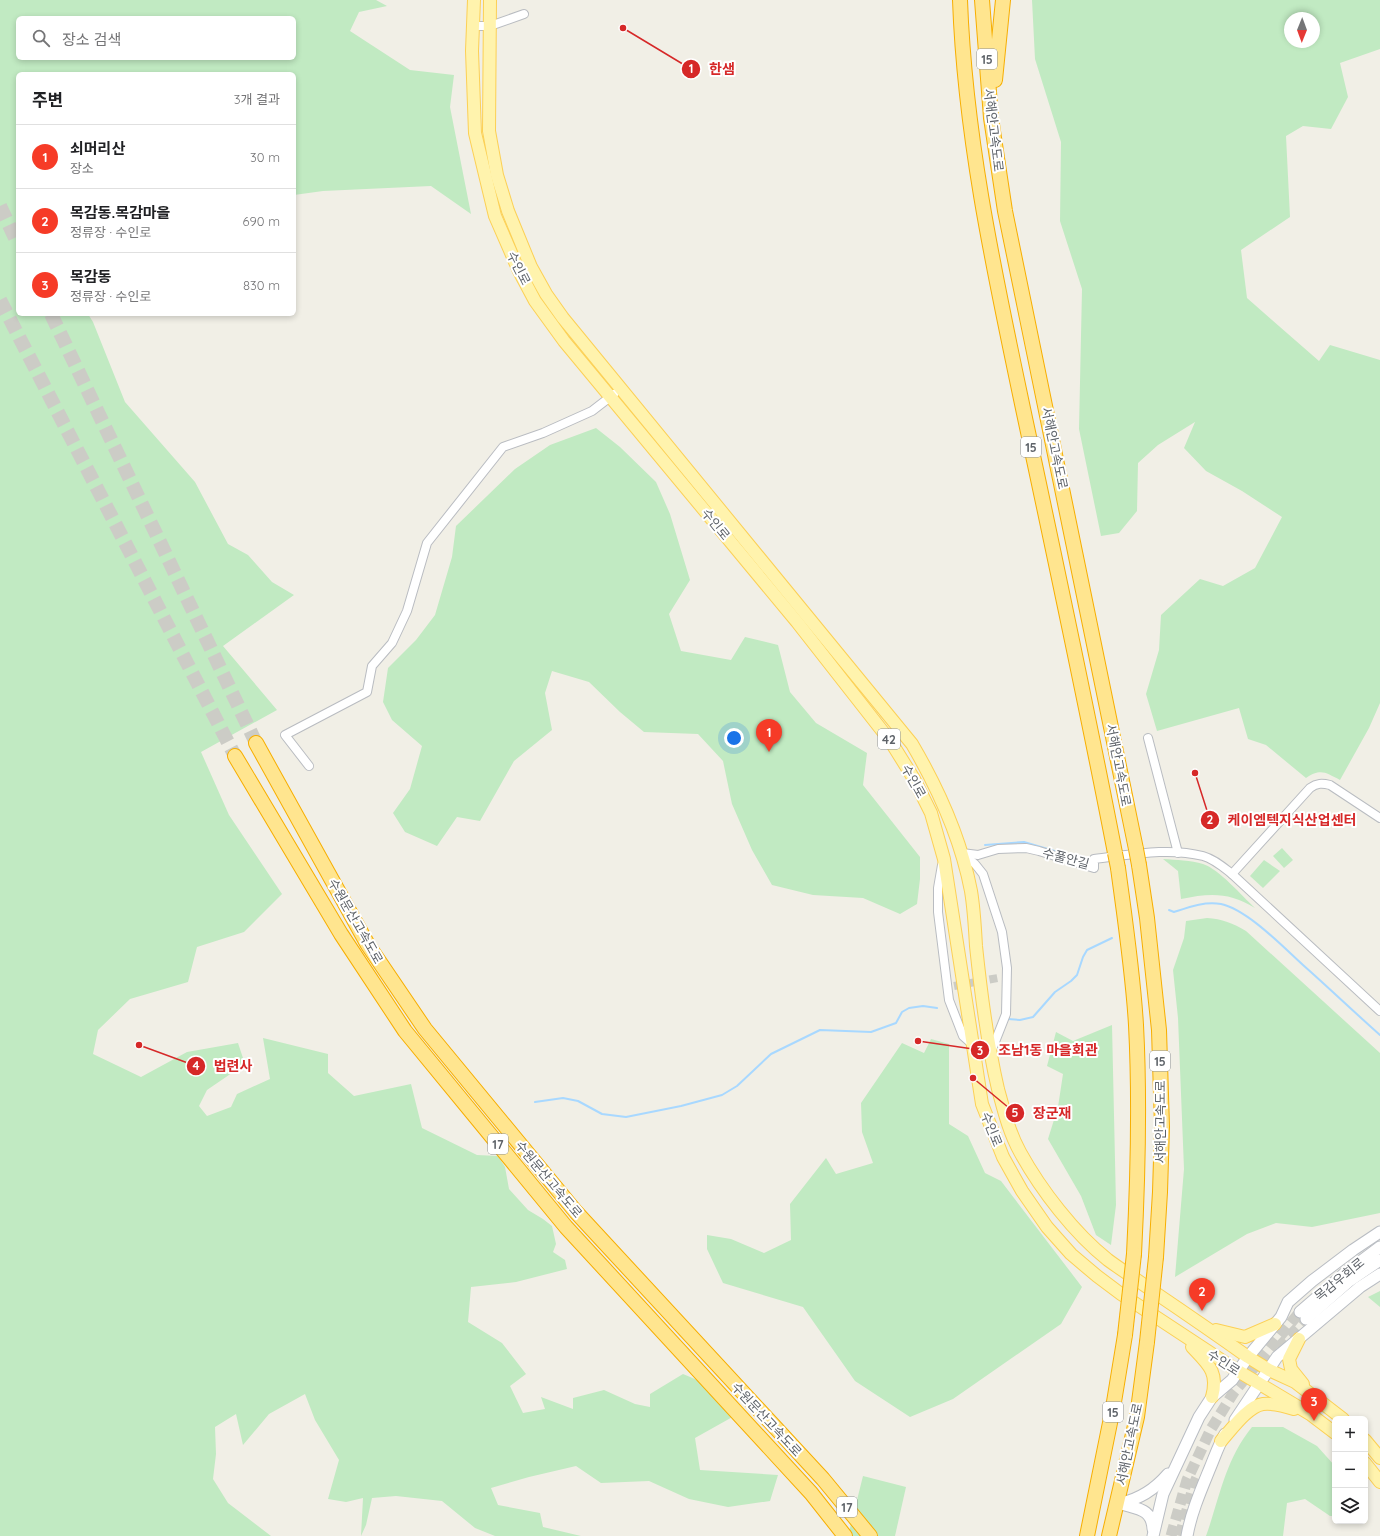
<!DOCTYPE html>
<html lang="ko">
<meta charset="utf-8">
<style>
:root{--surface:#fff;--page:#f2f2f2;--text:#202124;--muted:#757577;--line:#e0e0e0;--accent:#f63b27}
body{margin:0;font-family:Quicksand,"Noto Sans KR",sans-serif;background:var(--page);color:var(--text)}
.controls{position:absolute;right:12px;bottom:12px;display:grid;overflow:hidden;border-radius:6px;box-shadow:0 2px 6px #0003}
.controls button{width:36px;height:36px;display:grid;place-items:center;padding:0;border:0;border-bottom:1px solid var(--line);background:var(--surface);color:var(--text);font:20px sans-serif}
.compass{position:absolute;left:1284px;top:12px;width:36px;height:36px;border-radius:50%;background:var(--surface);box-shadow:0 2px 6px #0003;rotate:181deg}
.you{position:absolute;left:734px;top:738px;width:14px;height:14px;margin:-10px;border:3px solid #fff;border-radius:50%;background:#1a73e8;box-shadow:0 0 0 6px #1a73e833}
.badge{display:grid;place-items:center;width:26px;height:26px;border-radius:50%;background:var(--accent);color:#fff;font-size:13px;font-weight:700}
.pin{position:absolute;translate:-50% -33px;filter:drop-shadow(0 1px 2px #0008)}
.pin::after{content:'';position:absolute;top:21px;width:14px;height:12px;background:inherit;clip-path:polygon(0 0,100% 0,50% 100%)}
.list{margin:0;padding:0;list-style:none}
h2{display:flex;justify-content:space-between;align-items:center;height:52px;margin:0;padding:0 16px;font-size:17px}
h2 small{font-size:13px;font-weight:400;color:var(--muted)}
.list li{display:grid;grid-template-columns:26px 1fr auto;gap:12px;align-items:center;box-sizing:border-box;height:64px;padding:0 16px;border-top:1px solid var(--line)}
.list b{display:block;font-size:15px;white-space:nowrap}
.list p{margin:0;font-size:13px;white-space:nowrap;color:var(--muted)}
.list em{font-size:13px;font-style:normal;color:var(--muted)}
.icon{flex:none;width:22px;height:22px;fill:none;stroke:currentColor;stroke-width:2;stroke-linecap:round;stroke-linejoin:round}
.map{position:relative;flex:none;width:1380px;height:1536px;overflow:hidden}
.search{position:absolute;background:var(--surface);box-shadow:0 2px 6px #0003;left:16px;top:16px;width:280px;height:44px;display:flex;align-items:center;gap:10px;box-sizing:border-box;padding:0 14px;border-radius:6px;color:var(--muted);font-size:15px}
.panel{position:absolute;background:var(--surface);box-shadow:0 2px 6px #0003;left:16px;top:72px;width:280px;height:244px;border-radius:6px}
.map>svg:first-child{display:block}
.green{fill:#c1eac2;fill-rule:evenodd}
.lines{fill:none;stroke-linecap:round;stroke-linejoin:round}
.stream{stroke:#a8d8ff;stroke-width:2}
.street-tunnel{stroke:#ccccc6;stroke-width:8;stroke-dasharray:8 4;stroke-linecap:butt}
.secondary-tunnel{stroke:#ccccc6;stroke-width:11;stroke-dasharray:11 5.5;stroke-linecap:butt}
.highway-tunnel{stroke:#ccccc6;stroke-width:14;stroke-dasharray:14 7;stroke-linecap:butt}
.street-casing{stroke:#b9bcc1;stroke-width:10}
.secondary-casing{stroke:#b9bdc3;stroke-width:13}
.primary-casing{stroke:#fcd055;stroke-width:14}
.highway-casing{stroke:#f7ae00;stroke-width:16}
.street{stroke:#fff;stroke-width:8}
.secondary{stroke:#fff;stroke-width:11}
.primary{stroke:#fff3ad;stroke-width:12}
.highway{stroke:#ffe58f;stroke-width:14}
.highway-bridge-casing{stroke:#f7ae00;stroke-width:16;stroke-linecap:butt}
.highway-bridge{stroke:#ffe58f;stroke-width:14}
.labels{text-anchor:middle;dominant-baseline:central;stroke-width:4;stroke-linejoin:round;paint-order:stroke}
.shield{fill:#fff;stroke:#8e9195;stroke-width:1}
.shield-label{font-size:12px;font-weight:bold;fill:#5d6268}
.street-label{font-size:13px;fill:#5d6268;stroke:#fff}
.leader{fill:none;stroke:#d62828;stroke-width:1.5}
.callout-dot{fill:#d62828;stroke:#fff;stroke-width:1.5}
.mark-label{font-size:12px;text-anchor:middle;font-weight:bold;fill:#fff}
.callout-label{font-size:14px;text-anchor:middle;font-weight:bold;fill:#d62828;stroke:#fff;stroke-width:4;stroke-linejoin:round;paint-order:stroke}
</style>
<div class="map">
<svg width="1380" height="1536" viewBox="0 0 1380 1536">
<rect width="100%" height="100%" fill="#f1efe6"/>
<g class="green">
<path d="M0,0h376l11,6 -28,6 -9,19 60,39 44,5 -4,32 21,107 -40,-28 -108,5 -29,4v-121h-276v240h70l5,8 32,80 70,80 33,62 20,11 24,27 22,13 -71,51 54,64 -76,42 28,63 53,79 -38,38 -47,15 -9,35 -58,17 -32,31 -5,24 48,23 46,-25 51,-9 7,21 -38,26 -8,16 8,10 24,-9 6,-13 33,-15 -7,-41 65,16v19l26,23 57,-12 11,44 55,27 21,1 7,11 4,22 19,21 15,9 9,7 4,18 -3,8 12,8 2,9 -51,13 -45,5 -3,35 34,21 24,31 -16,12 13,27 22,-4 -4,-12 32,12v-11l31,-8 31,14 15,3v-13l33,-20 38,16 15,25 -41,23 5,32 78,5 -8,26 -42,6 -39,-8 -40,-18 -48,2 -25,-17 -47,11 -38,11 7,17 42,8 3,14 38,9h-86l-20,-8 -33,-27 -46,-5 -24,2 -6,27 -5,11 2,-38 -17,4 -18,-3 11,-39 -24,-40 -10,-26 -36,20 -26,31 -7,-31 -21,13 1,27 -3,25 15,24 43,33h-271zM18,18h276v40h-276z"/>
<path d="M1032,0h348v49l-40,14 8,34 -17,32 -28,-3 -17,10 4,81 -49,33 6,48 72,63 11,-16 50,15v343l-11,25 -29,52c-14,-7 -19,-12 -34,-2l-40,-33 -18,-6 -9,-31 -82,23 -11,-37 13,-44 2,-35 39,-36 23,7 32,-18 27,-51 -40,-26 -36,-20 -22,-23 11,-26 -37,23 -20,18 -1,48 -18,22 -18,3 -22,-107 3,-140 -22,-68 1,-79 -26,-83zM1290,18h24v24h-24z"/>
<path d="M596,428l24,19 36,35 14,32 20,66 -21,34 12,37 50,9 14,-23 33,8 12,47 26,31 51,30 -4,32 57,72v22l-3,25 -17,10 -37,-16 -50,-3 -41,-10 -20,-35 -20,-46 -9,-43 -25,-27 -54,-2 -24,-20 -31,-30 -37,-11 -7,22 7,37 -38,31 -34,60 -23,-4 -20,29 -32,-14 -12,-19 17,-24 12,-43 -30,-26 -9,-18 5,-34 28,-28 19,-25 17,-58 4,-31 59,-57 35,-24z"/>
<path d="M1282,848l11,12 -9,8 -11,-12z"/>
<path d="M1163,859c13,1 28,1 40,5 16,5 39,32 52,44 -26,-16 -45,-15 -74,-9l-3,-28z"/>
<path d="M1264,860l16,11 -17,17 -13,-12z"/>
<path d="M1207,918c15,1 26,5 39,13l134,122v160l-68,14 -36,-4 -29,11 -72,43 9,-108 -6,-151 -5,-48 11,-32 2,-17z"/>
<path d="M1112,1025l4,180 -5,40 -15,-10 -15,-39 -33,-57 10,-32 5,-33 -16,-8 9,-34 17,9z"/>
<path d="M931,1039l18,5v80l19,12 17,37 16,8 81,106 -21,37 -108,75 -43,18 -55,-36 -52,-74 -80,-24 -16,-34v-14l24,4 33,14 27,-13 -1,-36 36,-46 10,16 37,-11 -11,-31 -1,-29 41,-60 22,10z"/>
<path d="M1380,1291v16l-12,-10z"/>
<path d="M1252,1427h31l34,19 18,20v50h-5l-25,-17 -18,4 -4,33h-77c14,-39 19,-76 46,-109z"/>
<path d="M863,1476l43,11 -11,49h-47z"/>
</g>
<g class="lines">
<g class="stream">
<path d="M985,845l39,-3 61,18"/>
<path d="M1169,910l5,2c15,-5 31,-11 47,-8 27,6 62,43 82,61 26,23 51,47 77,70"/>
<path d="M1008,1019l12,1 13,-3 22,-25 16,-11 6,-6 6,-18 4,-7 25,-12"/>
<path d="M535,1102l28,-4 15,3 24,13 24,3 55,-11 41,-11 15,-9 34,-32 49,-24 51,2 25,-9 6,-11 7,-4 14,-2 14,2"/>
</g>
<path class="street-tunnel" d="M954,986l44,-8"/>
<g class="secondary-tunnel">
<path d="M1278,1348l28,-29"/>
<path d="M1171,1536l16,-56 24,-51 23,-37 66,-80"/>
<path d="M1180,1536l14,-52 4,-9"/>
</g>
<g class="highway-tunnel">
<path d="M0,206l18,38"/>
<path d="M0,300l235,456"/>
<path d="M51,314l205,429"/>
</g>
<g class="street-casing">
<g id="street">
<path d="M473,26h17l34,-12"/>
<path d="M1148,738l30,115"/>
<path d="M309,766l-24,-31 82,-43 5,-26 20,-23 15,-32 20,-68 76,-96 40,-14 49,-22 22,-17"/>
<path d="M962,853l16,2 20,-6 28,-1 13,3 55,17v-9c36,-4 74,-12 109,-3 11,3 20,11 29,18l148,137"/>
<path d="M962,853l13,11 8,10 19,58 5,36 -1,46 -15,38"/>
<path d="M942,865l-4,23v24l11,88 14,36 9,8"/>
<path d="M1232,874l78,-86c7,-5 12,-5 20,-3l50,33"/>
</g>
</g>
<g class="secondary-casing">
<g id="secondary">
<path d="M1300,1312l44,-38 36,-27"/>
<path d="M1306,1319l42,-37 32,-22"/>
<path d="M1235,1420l42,-63 83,-70 20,-13"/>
<path d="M1121,1503c19,-4 35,-15 47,-29"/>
<path d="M1122,1504c16,5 30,5 31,25"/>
<path d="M1153,1536l10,-42 36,-77 13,-20 20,-17 16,-23 33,-40 7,-15 24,-21 41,-31 27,-18"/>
<path d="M1187,1536c4,-23 14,-46 23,-68 5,-12 9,-24 15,-34"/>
</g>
</g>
<g class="primary-casing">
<g id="primary">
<path d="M474,0l-2,51 3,82 20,83 24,55 16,30 29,40 233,281 94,120 23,37 17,34 13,46 38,245 21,53 19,34 25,36 24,27 26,22 24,18 117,77 72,43 25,19"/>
<path d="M490,0l-1,131 8,44 11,36 23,56 15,27 17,24 349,426c27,46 49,95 59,147 3,18 4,37 5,55 5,48 11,96 22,143 6,22 11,43 22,63 21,38 54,81 88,108 15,11 31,21 46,32 31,21 63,43 94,65l21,13 26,12 48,37"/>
<path d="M1216,1330l29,7 30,-13"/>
<path d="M1299,1339l-10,20 2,10 12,15"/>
<path d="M1192,1347c16,17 27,25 20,50"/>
<path d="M1365,1440l15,18"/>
<path d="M1221,1441c10,-11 27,-35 42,-37 11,-1 22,2 31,5"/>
<path d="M1365,1463l15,19"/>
</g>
</g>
<g class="highway-casing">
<g id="highway">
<path d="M960,0c5,141 36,280 65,418 31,145 62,290 90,435"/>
<path d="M982,0l9,118 14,93 131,638"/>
<path d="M995,80l8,-80"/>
<path d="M256,743l112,202 57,84 151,183 247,267 47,57"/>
<path d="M235,756l106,178 64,97 161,196 245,266 34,43"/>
<path d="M1139,865l8,53 12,112 3,97 -2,65 -4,65"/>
<path d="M1118,868c7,52 15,105 18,157 4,76 2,152 -2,229"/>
<path d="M1087,1536l26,-128 12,-73"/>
<path d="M1109,1536l28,-119 10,-75"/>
</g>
</g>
<use href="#street" class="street"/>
<use href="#secondary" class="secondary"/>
<use href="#primary" class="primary"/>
<use href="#highway" class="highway"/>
<g class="highway-bridge-casing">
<g id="highway-bridge">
<path d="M1136,849l3,16"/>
<path d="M1115,853l3,15"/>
<path d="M1125,1335l9,-81"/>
<path d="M1147,1342l9,-85"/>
</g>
</g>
<use href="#highway-bridge" class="highway-bridge"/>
</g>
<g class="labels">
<g class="shield">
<rect x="977" y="49" width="20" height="20" rx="3"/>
<rect x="1021" y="437" width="20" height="20" rx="3"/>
<rect x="878" y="729" width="22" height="20" rx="3"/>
<rect x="1150" y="1051" width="20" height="20" rx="3"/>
<rect x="488" y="1134" width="20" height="20" rx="3"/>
<rect x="1103" y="1402" width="20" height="20" rx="3"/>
<rect x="837" y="1497" width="20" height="20" rx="3"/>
</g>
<g class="shield-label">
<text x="987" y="59">15</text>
<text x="1031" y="447">15</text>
<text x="889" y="739">42</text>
<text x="1160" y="1061">15</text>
<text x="498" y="1144">17</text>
<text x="1113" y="1412">15</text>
<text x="847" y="1507">17</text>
</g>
<g class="street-label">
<text transform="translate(994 130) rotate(83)">서해안고속도로</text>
<text transform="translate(519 268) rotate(63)">수인로</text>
<text transform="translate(1055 448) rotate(78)">서해안고속도로</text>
<text transform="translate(716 524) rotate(51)">수인로</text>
<text transform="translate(1119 765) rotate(79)">서해안고속도로</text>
<text transform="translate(914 781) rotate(61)">수인로</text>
<text transform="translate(1066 858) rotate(15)">수풀안길</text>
<text transform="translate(356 921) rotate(60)">수원문산고속도로</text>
<text transform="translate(1160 1122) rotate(-90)">서해안고속도로</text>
<text transform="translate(992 1129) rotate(68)">수인로</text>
<text transform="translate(549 1179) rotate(50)">수원문산고속도로</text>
<text transform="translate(1339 1279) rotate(-39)">목감우회로</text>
<text transform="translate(1224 1362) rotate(33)">수인로</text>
<text transform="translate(767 1419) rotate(47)">수원문산고속도로</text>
<text transform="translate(1129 1444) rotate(-78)">서해안고속도로</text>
</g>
</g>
<path class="leader" d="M623 28L691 69M1195 773L1210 820M918 1041L980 1050M139 1045L196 1066M973 1078L1015 1113"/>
<g class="callout-dot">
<circle cx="623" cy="28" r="4"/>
<circle cx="1195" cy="773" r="4"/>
<circle cx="918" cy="1041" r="4"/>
<circle cx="139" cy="1045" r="4"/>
<circle cx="973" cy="1078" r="4"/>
<circle cx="691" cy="69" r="10"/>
<circle cx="1210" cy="820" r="10"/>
<circle cx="980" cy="1050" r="10"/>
<circle cx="196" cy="1066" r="10"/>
<circle cx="1015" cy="1113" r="10"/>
</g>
<g class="mark-label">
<text x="691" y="73">1</text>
<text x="1210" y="824">2</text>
<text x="980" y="1055">3</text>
<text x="196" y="1070">4</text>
<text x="1015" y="1117">5</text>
</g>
<g class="callout-label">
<text x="722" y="74">한샘</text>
<text x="1292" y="825">케이엠텍지식산업센터</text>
<text x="1048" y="1055">조남1동 마을회관</text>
<text x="233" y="1071">법련사</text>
<text x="1052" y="1118">장군재</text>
</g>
</svg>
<div class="controls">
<button>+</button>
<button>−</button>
<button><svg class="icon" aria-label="layers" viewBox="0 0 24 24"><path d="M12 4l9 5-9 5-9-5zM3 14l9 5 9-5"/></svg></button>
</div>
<svg class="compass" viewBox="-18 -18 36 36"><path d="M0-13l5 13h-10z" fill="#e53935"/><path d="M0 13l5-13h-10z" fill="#757577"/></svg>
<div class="you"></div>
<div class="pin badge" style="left:769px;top:752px">1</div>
<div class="pin badge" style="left:1202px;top:1311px">2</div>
<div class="pin badge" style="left:1314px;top:1421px">3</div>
<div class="search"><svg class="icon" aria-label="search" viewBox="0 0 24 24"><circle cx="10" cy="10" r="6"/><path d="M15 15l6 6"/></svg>장소 검색</div>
<section class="panel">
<h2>주변<small>3개 결과</small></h2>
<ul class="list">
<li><span class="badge">1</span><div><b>쇠머리산</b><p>장소</p></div><em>30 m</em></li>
<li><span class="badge">2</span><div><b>목감동.목감마을</b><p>정류장 · 수인로</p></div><em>690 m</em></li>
<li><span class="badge">3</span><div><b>목감동</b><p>정류장 · 수인로</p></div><em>830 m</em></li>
</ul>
</section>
</div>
